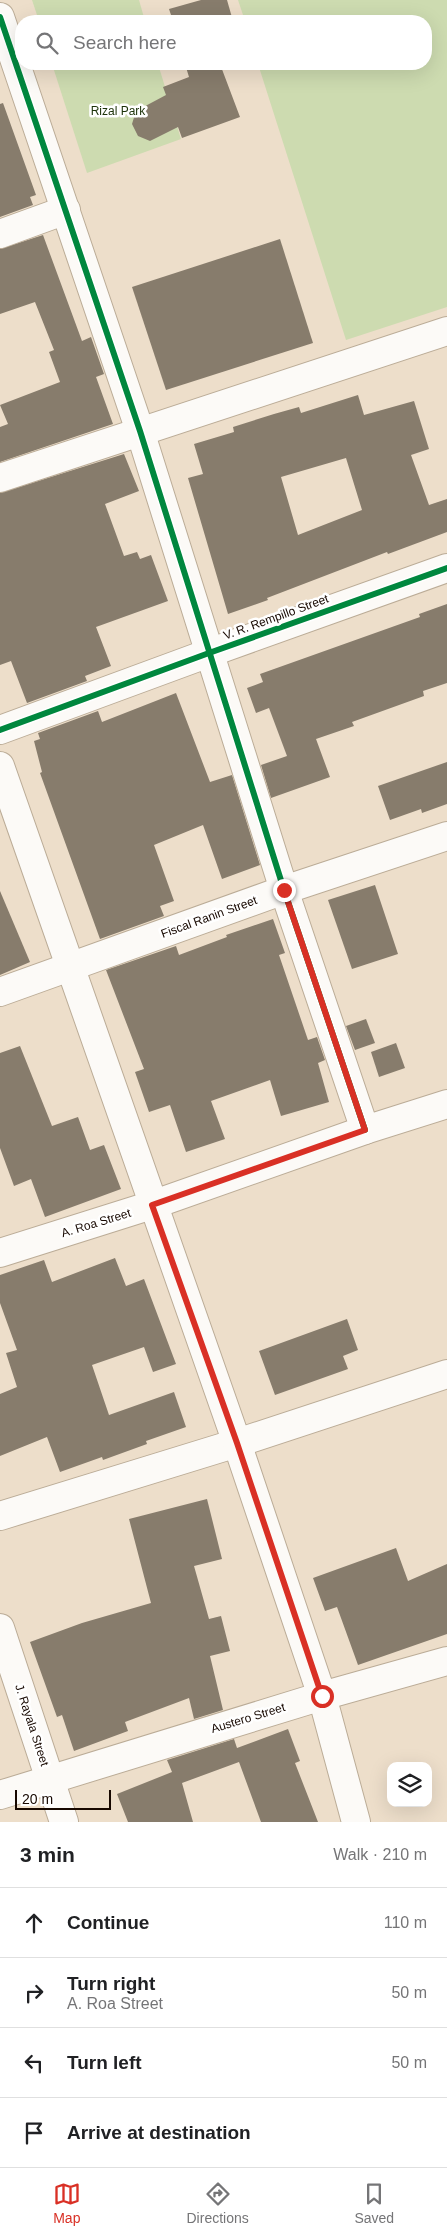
<!DOCTYPE html>
<meta charset="utf-8">
<style>
:root{--surface:#fff;--page:#f6f6f6;--text:#202124;--muted:#757577;--line:#e0e0e0;--accent:#d93025}
body{margin:0;font-family:Helvetica,sans-serif;background:var(--page);color:var(--text)}
.controls{position:absolute;right:15px;bottom:15px;display:grid;overflow:hidden;border-radius:10px;box-shadow:0 5px 20px #0002}
.controls button{width:45px;height:45px;display:grid;place-items:center;padding:0;border:0;border-bottom:1px solid var(--line);background:var(--surface);color:var(--text);font:25px sans-serif}
.scale{position:absolute;left:15px;bottom:12px;width:96px;box-sizing:border-box;padding-left:5px;border:2px solid #170800;border-top:0;font-size:14px;line-height:18px;white-space:nowrap;color:#170800;-webkit-text-stroke:4px #fff;paint-order:stroke}
.stop{position:absolute;width:15px;height:15px;margin:-11px;border:4px solid #d93025;border-radius:50%;background:#fff}
.stop.end{background:#d93025;border-color:#fff;box-shadow:0 1px 5px #0008}
.list{margin:0;padding:0;list-style:none}
h2{display:flex;justify-content:space-between;align-items:center;height:65px;margin:0;padding:0 20px;font-size:21px}
h2 small{font-size:16px;font-weight:400;color:var(--muted)}
.list li{display:grid;grid-template-columns:32px 1fr auto;gap:15px;align-items:center;box-sizing:border-box;height:70px;padding:0 20px;border-top:1px solid var(--line)}
.list b{display:block;font-size:19px;white-space:nowrap}
.list p{margin:0;font-size:16px;white-space:nowrap;color:var(--muted)}
.list em{font-size:16px;font-style:normal;color:var(--muted)}
.icon{flex:none;width:28px;height:28px;fill:none;stroke:currentColor;stroke-width:2;stroke-linecap:round;stroke-linejoin:round}
.map{position:relative;flex:none;width:447px;height:1822px;overflow:hidden}
.search{position:absolute;background:var(--surface);box-shadow:0 5px 20px #0002;left:15px;right:15px;top:15px;height:55px;display:flex;align-items:center;gap:12px;box-sizing:border-box;padding:0 18px;border-radius:20px;color:var(--muted);font-size:19px}
.sheet{height:345px;background:var(--surface)}
nav{display:flex;justify-content:space-around;align-items:center;box-sizing:border-box;height:70px;border-top:1px solid var(--line);background:var(--surface);font-size:14px;color:var(--muted)}
nav a{display:grid;justify-items:center;gap:2px}
nav .on{color:var(--accent)}
.map>svg:first-child{display:block}
.green{fill:#cddbb0}
.building{fill:#877c6c;fill-rule:evenodd}
.lines{fill:none;stroke-linecap:round;stroke-linejoin:round}
.street-casing{stroke:#bbac97;stroke-width:30}
.secondary-casing{stroke:#bbac97;stroke-width:30}
.street{stroke:#fcfaf7;stroke-width:28}
.secondary{stroke:#fcfaf7;stroke-width:28}
.cycleway-casing{stroke:#fff;stroke-width:9}
.cycleway{stroke:#00873e;stroke-width:6}
.route{stroke:#d93025;stroke-width:6}
.labels{text-anchor:middle;dominant-baseline:central;stroke-width:5;stroke-linejoin:round;paint-order:stroke}
.park-label{font-size:12px;fill:#1c3209;stroke:#fff}
.street-label{font-size:12px;fill:#170800;stroke:#fff}
</style>
<div class="map">
<svg width="447" height="1822" viewBox="0 0 447 1822">
<rect width="100%" height="100%" fill="#eddeca"/>
<g class="green">
<path d="M32,0h107l6,21h-106z"/>
<path d="M238,0h209v307l-101,33 -88,-276h168v-43h-181z"/>
<path d="M52,64h106l23,75 -94,34z"/>
</g>
<g class="building">
<path d="M201,0h26l6,21h-60l-4,-12z"/>
<path d="M185,64h35l20,53 -58,21 -4,-11 -28,14 -12,-5 -6,-12 4,-13 30,-16 -3,-8 26,-10z"/>
<path d="M3,103l33,92 -6,2 3,8 -33,12v-113z"/>
<path d="M43,235l39,106 9,-4 13,37 -8,3 17,47 -113,38v-35l8,-3 -8,-19 60,-23 -11,-30 5,-2 -19,-48 -35,12v-65z"/>
<path d="M280,239l33,104 -147,47 -34,-103z"/>
<path d="M358,395l6,20 50,-14 15,48 -18,6 18,50 18,-6v33l-59,22 -1,-2 -120,46 1,2 -40,14 -40,-136 15,-4 -9,-30 40,-12 -1,-5 41,-13 25,-7 2,6zM346,458l16,52 -64,25 -17,-58z"/>
<path d="M124,454l15,37 -34,13 19,52 13,-4 3,7 11,-4 17,46 -72,26 15,39 -26,10 2,5 -60,22 -16,-42 -11,4v-172z"/>
<path d="M447,604v79l-24,8 1,5 -72,26 2,4 -38,13 14,38 -59,21 -10,-33 26,-9 -18,-48 -13,5 -9,-25 16,-6 -3,-8 160,-57 -1,-3z"/>
<path d="M176,693l34,89 22,-7 28,90 -38,14 -19,-54 -49,20 20,56 -14,5 4,10 -64,23 -60,-166 2,-1 -8,-31 6,-2 -2,-6 60,-22 4,11z"/>
<path d="M447,762v42l-25,9 -1,-4 -31,11 -12,-34z"/>
<path d="M375,885l23,69 -46,15 -24,-69z"/>
<path d="M0,891l30,71 -30,13z"/>
<path d="M273,919l12,34 -6,2 29,85 9,-3 8,23 -7,3 11,39 -48,14 -11,-36 -59,21 14,38 -39,13 -16,-47 -21,7 -14,-40 9,-3 -38,-99 70,-24 3,9 48,-18 -1,-2z"/>
<path d="M366,1019l9,24 -20,7 -9,-24z"/>
<path d="M396,1043l9,25 -26,9 -8,-25z"/>
<path d="M20,1046l32,80 26,-9 12,33 14,-5 17,44 -76,28 -14,-38 -17,7 -14,-38v-95z"/>
<path d="M115,1258l11,28 18,-7 32,85 -23,8 -9,-25 -52,18 17,50 65,-23 12,35 -40,14 1,3 -44,16 -1,-3 -42,15 -13,-35 -47,19v-62l17,-7 -11,-34 11,-3 -17,-47v-28l44,-15 8,22z"/>
<path d="M347,1319l11,31 -15,6 5,13 -73,26 -16,-44z"/>
<path d="M207,1499l15,60 -28,7 15,53 12,-3 9,35 -20,5 13,54 -29,9 -5,-21 -64,24 3,9 -54,20 -12,-36 -5,2 -27,-75 52,-19 69,-20 -22,-84z"/>
<path d="M396,1548l12,33 39,-17v70l-89,31 -21,-58 -12,4 -12,-33z"/>
<path d="M288,1729l12,32 -5,2 23,59h-57l-22,-60 -57,21 11,39h-65l-11,-28 55,-22 -5,-12 67,-21 3,9z"/>
</g>
<g class="lines">
<g class="street-casing">
<g id="street">
<path d="M0,17l140,414 144,459 81,240"/>
<path d="M0,234l66,-24"/>
<path d="M0,478l447,-147"/>
<path d="M0,730l209,-77 238,-85"/>
<path d="M0,992l284,-102 163,-54"/>
<path d="M0,1253l152,-48 213,-75 82,-26"/>
<path d="M0,1516l237,-73 210,-69"/>
<path d="M0,1628l64,194"/>
<path d="M0,1795l322,-99 125,-35"/>
</g>
</g>
<g class="secondary-casing">
<path id="secondary" d="M0,766l237,677 85,253 34,126"/>
</g>
<use href="#street" class="street"/>
<use href="#secondary" class="secondary"/>
<g class="cycleway-casing">
<g id="cycleway">
<path d="M0,17l140,414 144,459 81,240"/>
<path d="M0,730l209,-77 238,-85"/>
</g>
</g>
<use href="#cycleway" class="cycleway"/>
</g>
<g class="lines">
<path class="route" d="M284,890l81,240 -213,75 85,238 85,253"/>
</g>
<g class="labels">
<g class="park-label">
<text x="118" y="111">Rizal Park</text>
</g>
<g class="street-label">
<text transform="translate(276 617) rotate(-20)">V. R. Rempillo Street</text>
<text transform="translate(209 917) rotate(-20)">Fiscal Ranin Street</text>
<text transform="translate(96 1223) rotate(-17)">A. Roa Street</text>
<text transform="translate(248 1718) rotate(-17)">Austero Street</text>
<text transform="translate(32 1725) rotate(72)">J. Rayala Street</text>
</g>
</g>
</svg>
<div class="controls">
<button><svg class="icon" aria-label="layers" viewBox="0 0 24 24"><path d="M12 4l9 5-9 5-9-5zM3 14l9 5 9-5"/></svg></button>
</div>
<div class="scale">20 m</div>
<div class="stop" style="left:322px;top:1696px"></div>
<div class="stop end" style="left:284px;top:890px"></div>
<div class="search"><svg class="icon" aria-label="search" viewBox="0 0 24 24"><circle cx="10" cy="10" r="6"/><path d="M15 15l6 6"/></svg>Search here</div>
</div>
<section class="sheet">
<h2>3 min<small>Walk · 210 m</small></h2>
<ul class="list">
<li><svg class="icon" aria-label="ahead" viewBox="0 0 24 24"><path d="M12 20V5M6 11l6-6 6 6"/></svg><div><b>Continue</b></div><em>110 m</em></li>
<li><svg class="icon" aria-label="right" viewBox="0 0 24 24"><path d="M7 20v-9h11M14 6l5 5-5 5"/></svg><div><b>Turn right</b><p>A. Roa Street</p></div><em>50 m</em></li>
<li><svg class="icon" aria-label="left" viewBox="0 0 24 24"><path d="M17 20v-9H6M10 6l-5 5 5 5"/></svg><div><b>Turn left</b></div><em>50 m</em></li>
<li><svg class="icon" aria-label="arrive" viewBox="0 0 24 24"><path d="M6 21V4h12l-3 4 3 4H6"/></svg><div><b>Arrive at destination</b></div></li>
</ul>
</section>
<nav>
<a class="on"><svg class="icon" aria-label="map" viewBox="0 0 24 24"><path d="M3 6l6-2 6 2 6-2v14l-6 2-6-2-6 2zM9 4v14M15 6v14"/></svg>Map</a>
<a><svg class="icon" aria-label="directions" viewBox="0 0 24 24"><path d="M12 3l9 9-9 9-9-9zM9 14v-3h6M13 9l2 2-2 2"/></svg>Directions</a>
<a><svg class="icon" aria-label="saved" viewBox="0 0 24 24"><path d="M7 4h10v16l-5-4-5 4z"/></svg>Saved</a>
</nav>
